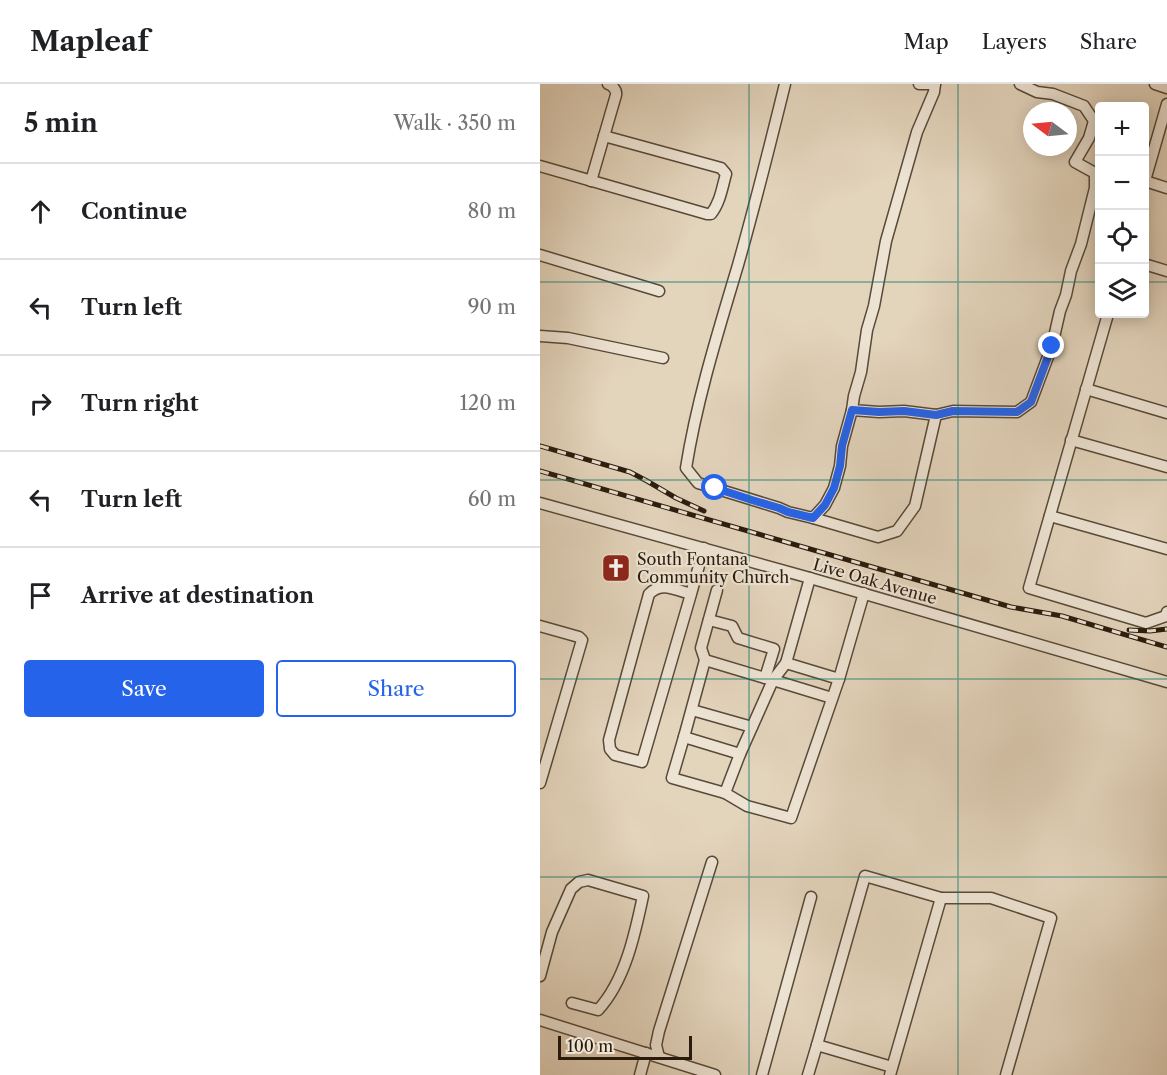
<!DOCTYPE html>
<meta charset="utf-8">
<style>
:root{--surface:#fff;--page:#f6f6f6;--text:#202124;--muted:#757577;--line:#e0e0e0;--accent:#2563eb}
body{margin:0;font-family:"Libre Caslon Text",serif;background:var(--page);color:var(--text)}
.controls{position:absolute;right:18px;top:18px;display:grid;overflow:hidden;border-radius:6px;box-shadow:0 3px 15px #0003}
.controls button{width:54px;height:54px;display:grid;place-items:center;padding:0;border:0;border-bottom:2px solid var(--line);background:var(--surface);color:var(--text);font:30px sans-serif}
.compass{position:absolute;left:483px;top:18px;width:54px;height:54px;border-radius:50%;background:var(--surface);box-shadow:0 3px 15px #0003;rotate:286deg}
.scale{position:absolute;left:18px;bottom:15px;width:134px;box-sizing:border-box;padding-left:6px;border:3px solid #2a1b0d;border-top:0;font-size:16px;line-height:21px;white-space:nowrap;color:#2a1b0d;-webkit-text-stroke:4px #ede3d3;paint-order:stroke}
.stop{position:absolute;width:18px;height:18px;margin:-14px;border:4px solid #2563eb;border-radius:50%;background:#fff}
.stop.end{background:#2563eb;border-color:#fff;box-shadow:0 2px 6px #0008}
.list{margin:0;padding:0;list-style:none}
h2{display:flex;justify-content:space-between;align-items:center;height:78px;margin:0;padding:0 24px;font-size:26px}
h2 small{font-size:20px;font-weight:400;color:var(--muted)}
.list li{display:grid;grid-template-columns:39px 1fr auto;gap:18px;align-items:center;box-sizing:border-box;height:96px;padding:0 24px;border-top:2px solid var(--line)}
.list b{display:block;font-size:22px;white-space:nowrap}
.list em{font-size:20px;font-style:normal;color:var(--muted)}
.actions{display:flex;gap:12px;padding:18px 24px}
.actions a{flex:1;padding:14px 0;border:2px solid var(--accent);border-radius:6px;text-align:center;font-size:21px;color:var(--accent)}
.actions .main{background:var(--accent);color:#fff}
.icon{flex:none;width:33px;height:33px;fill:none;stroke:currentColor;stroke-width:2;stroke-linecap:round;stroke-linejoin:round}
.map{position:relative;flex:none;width:627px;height:991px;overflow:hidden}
header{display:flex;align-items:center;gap:36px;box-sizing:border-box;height:84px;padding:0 30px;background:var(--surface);border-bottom:2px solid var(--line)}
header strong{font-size:28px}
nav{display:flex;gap:33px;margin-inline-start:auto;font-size:21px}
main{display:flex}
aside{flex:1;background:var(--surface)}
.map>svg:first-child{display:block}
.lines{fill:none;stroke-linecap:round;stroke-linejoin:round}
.minor-casing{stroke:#584939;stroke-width:13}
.minor{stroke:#ede3d3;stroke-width:10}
.rail-casing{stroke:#2a1b0d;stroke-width:5}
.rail{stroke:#ede3d3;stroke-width:3;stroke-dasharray:9;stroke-linecap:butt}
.route{stroke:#2563eb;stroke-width:8}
.grid{fill:none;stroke:#0f766e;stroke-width:1.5;stroke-opacity:0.55}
.labels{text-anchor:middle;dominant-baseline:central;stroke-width:4.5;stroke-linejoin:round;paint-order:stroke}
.poi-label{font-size:16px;fill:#2a1b0d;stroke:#ede3d3;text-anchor:start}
.street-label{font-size:16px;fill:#2a1b0d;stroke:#ede3d3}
</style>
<header>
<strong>Mapleaf</strong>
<nav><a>Map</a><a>Layers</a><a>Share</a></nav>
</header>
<main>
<aside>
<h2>5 min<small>Walk · 350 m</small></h2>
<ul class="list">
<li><svg class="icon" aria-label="ahead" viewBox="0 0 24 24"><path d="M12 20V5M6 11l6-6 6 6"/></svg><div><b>Continue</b></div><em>80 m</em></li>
<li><svg class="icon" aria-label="left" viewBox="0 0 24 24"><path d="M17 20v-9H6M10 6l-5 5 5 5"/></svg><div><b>Turn left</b></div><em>90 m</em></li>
<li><svg class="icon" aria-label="right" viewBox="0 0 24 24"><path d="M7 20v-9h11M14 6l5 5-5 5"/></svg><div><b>Turn right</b></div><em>120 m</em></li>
<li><svg class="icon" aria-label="left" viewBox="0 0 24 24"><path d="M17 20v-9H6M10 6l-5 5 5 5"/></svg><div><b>Turn left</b></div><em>60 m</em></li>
<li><svg class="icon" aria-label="arrive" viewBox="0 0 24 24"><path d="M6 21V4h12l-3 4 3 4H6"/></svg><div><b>Arrive at destination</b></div></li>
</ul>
<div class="actions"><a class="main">Save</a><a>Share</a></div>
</aside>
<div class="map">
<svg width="627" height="991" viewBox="0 0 627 991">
<rect width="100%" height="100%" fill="#e3d4bc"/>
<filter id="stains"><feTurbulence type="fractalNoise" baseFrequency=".00333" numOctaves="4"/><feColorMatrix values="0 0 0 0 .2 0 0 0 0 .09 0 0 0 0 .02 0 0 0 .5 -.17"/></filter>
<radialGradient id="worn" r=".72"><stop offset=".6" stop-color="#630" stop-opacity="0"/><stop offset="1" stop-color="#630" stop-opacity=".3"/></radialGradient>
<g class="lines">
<g class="minor-casing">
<g id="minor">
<path d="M245,0c-15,61 -30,121 -47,181 -20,67 -41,134 -52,203l12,15 81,25 9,4 25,6 12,-13 9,-17 6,-22 2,-20 10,-36"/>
<path d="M379,0h16"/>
<path d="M395,0l-1,8 -17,40 -31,109 -12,65 -7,24 -6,42 -7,24 -2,14 27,2 25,-1 32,4 17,-4 64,1 14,-10 21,-56 8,-35 6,-16 5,-24 10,-27 14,-56v-15l-20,-11 14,-24 5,-17 -10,-15 -31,-12 -16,-2 -17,-8"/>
<path d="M615,0l12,4"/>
<path d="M0,82l167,48h4c9,-11 11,-26 15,-40l-5,-6 -117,-32"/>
<path d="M51,97l25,-86c1,-5 -4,-10 -8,-11"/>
<path d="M605,97l22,7"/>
<path d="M604,100l23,-80"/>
<path d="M0,171l119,36"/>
<path d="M604,180l23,7"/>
<path d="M568,230l-79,274 117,35 20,-7 1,-4"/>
<path d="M0,252l28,2 95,20"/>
<path d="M546,305l81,24"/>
<path d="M531,356l96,27"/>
<path d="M0,419l270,75 357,104"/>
<path d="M510,432l117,33"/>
<path d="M273,434l65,19 19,-6 18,-25 21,-91"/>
<path d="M270,494l-24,85 53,16 25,-86"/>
<path d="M151,510l-49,168 -27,-7 -5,-6 -1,-9 40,-146c13,-13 26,-4 42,0l13,-46"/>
<path d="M169,536l23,6 6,12 36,11 -9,29"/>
<path d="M0,542l39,11 3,3 -42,143"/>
<path d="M165,576l-4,-12 16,-58"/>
<path d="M246,579l-13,17 -33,74 -56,-17 21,-77 60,18 8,2 59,18"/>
<path d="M152,626l60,17"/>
<path d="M144,653l-12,41 53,15 15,-39"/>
<path d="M185,709l22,13 44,12 48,-139"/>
<path d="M0,892l12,-44 19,-43 8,-7 9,-2 55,16c-8,38 -18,85 -45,114l-26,-7"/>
<path d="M0,936l175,55"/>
<path d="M119,973l-3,-12 3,-14 53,-169"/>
<path d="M352,983l-75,-22 48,-169 76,22h50l60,20 -45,157"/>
<path d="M100,991l6,-22"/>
<path d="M222,991l49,-178"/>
<path d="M268,991l9,-30"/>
<path d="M350,991l51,-177"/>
</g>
</g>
<use href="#minor" class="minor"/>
<g class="rail-casing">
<g id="rail">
<path d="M0,362l90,26 17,9 29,17 28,13"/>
<path d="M0,387l471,136 51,9 105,31"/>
<path d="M589,546l21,1 17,-2"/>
</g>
</g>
<use href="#rail" class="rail"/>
</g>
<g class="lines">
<path class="route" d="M175,404l37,12 27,8 9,4 25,6 12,-13 9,-17 6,-22 2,-20 10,-36 27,2 25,-1 32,4 17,-4 64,1 14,-10 21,-56"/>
</g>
<path class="grid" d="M209,0v991M418,0v991M0,198h560M604,198h23M0,396h627M0,595h627M0,793h627"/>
<defs>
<g id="church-square" transform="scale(1.5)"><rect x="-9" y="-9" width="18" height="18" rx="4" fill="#8f2418" stroke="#ede3d3"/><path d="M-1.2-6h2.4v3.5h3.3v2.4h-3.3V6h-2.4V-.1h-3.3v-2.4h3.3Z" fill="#fff"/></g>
</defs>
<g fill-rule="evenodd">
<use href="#church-square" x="76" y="484"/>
</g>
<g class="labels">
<g class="poi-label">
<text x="97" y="475">South Fontana<tspan x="97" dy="18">Community Church</tspan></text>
</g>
<g class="street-label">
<text transform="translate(335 497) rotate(16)">Live Oak Avenue</text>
</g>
</g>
<rect width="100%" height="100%" filter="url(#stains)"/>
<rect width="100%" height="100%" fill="url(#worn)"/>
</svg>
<div class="controls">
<button>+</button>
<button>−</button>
<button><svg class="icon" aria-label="locate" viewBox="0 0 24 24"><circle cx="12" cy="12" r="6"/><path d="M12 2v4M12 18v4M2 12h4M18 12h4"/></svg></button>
<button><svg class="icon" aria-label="layers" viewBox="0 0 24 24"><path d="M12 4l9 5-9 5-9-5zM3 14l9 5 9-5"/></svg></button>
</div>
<svg class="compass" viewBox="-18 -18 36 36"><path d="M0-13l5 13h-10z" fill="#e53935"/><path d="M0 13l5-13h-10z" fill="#757577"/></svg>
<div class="scale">100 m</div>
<div class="stop" style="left:175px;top:404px"></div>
<div class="stop end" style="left:512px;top:262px"></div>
</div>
</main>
